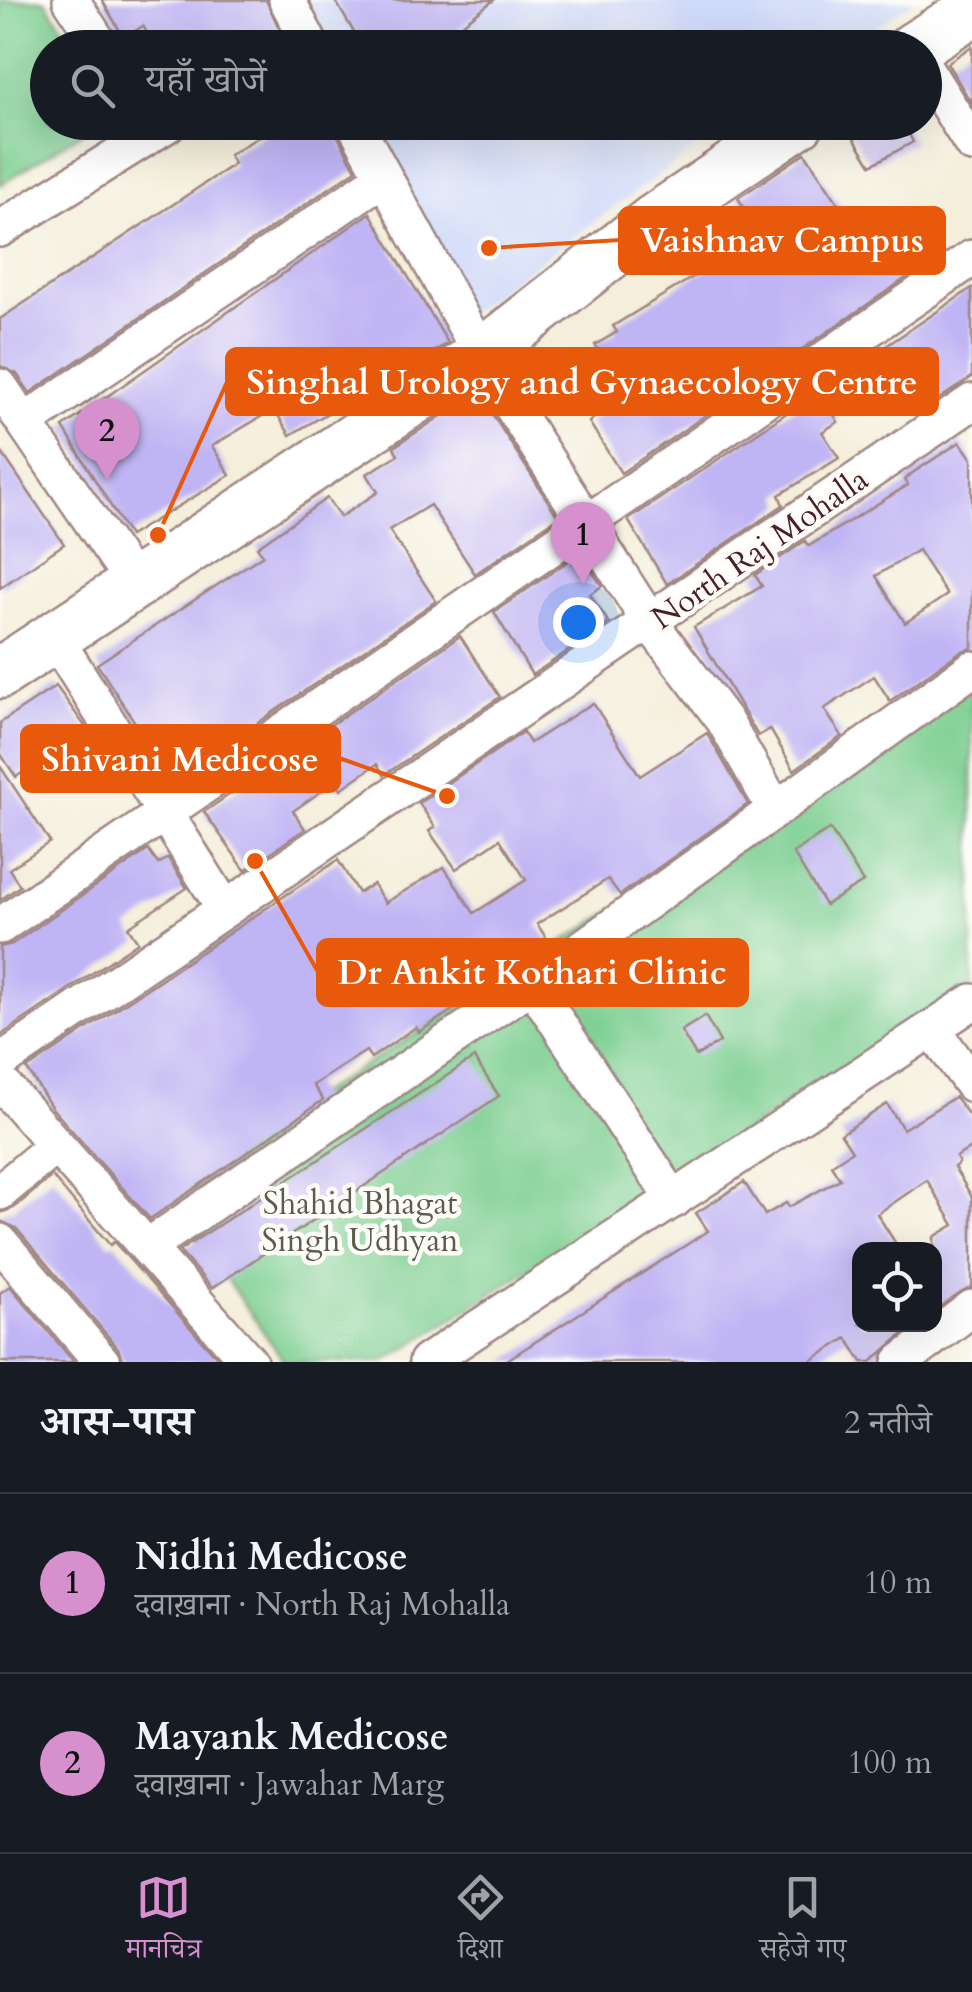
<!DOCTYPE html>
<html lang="hi">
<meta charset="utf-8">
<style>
:root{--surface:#171b24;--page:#242831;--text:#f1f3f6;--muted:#9ea1a6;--line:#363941;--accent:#d690ce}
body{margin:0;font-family:Cardo,"Noto Serif Devanagari",serif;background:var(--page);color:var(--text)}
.controls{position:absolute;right:30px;bottom:30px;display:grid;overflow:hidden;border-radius:20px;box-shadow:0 10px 40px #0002}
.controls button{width:90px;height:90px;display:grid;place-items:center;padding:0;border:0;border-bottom:2px solid var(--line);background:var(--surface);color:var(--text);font:50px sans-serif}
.you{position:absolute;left:578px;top:622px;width:35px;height:35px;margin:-25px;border:8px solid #fff;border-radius:50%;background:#1a73e8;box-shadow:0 0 0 15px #1a73e833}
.badge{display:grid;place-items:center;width:65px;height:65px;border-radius:50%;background:var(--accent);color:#111;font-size:32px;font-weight:700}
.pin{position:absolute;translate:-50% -82px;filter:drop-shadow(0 2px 5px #0008)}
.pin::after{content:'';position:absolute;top:52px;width:35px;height:30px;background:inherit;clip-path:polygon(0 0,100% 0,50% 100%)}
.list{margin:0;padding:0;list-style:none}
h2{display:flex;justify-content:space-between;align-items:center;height:130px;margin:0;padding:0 40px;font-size:42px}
h2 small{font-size:32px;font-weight:400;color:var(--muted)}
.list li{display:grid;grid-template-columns:65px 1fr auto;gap:30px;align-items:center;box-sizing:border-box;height:180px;padding:0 40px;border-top:2px solid var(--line)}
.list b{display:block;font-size:38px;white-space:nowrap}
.list p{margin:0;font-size:32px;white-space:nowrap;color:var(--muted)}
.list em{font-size:32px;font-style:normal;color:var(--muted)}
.icon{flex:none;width:55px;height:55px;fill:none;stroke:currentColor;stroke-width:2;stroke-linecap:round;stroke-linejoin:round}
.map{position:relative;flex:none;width:972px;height:1362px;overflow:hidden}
.search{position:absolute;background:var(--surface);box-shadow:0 10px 40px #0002;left:30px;right:30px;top:30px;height:110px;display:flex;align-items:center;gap:25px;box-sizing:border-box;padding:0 35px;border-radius:55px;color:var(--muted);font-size:38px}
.sheet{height:490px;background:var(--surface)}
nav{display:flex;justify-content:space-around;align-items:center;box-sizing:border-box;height:140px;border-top:2px solid var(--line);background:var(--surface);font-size:28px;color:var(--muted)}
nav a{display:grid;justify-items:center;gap:5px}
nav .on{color:var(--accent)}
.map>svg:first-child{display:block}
.built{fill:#d0daf9}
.green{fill:#7ace90;stroke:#62765e;stroke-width:2.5}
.building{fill:#bfb4f4;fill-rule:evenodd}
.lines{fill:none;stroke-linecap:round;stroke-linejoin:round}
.minor-casing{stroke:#9f8682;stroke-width:40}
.secondary-casing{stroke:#9f8682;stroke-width:55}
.minor{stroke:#fff;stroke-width:35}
.secondary{stroke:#fff;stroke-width:50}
.labels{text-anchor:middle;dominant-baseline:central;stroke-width:9;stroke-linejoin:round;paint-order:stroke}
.street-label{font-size:32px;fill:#4a1f2b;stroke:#fdfcf7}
.park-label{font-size:32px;fill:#5b5c4e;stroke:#fdfcf7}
.leader{fill:none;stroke:#e8590c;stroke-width:4}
.callout-dot{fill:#e8590c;stroke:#fdfcf7;stroke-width:4}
.callout{fill:#e8590c;stroke:#e8590c;stroke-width:4}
.callout-label{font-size:35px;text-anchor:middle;font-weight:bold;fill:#fff}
</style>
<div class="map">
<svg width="972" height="1362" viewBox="0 0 972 1362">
<rect width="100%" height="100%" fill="#fdfcf7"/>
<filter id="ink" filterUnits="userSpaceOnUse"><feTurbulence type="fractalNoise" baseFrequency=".01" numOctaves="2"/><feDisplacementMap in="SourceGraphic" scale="20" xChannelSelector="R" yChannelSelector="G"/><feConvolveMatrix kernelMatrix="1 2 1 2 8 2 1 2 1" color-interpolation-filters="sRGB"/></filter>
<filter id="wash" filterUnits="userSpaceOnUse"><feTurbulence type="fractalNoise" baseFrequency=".0048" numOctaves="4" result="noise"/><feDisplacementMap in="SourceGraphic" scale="40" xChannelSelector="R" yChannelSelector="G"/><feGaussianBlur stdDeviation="2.25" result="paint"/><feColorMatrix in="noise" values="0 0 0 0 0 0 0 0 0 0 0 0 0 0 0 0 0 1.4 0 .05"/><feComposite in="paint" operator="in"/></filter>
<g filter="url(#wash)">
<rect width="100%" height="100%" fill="#f4eeda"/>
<g class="built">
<path d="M287,0h629l-72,48 -532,-1z"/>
<path d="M354,123h377l-270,195z"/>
</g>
<g class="green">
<path d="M0,0h45l31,47 -28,1v74l48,1 -96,62z"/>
<path d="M972,687v300l-588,375h-99l-122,-171z"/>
</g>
<g id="blocks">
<g class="building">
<path d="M102,0h164l19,41 -11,7h-118l-13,-22 -19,12z"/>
<path d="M335,0h159l-64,48h-67z"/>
<path d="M972,46v58l-25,-41z"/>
<path d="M283,122h47l26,48 -326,223 -13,-19 -17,-8v-47l234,-155 -5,-9z"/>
<path d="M844,122h59l10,20 -42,23z"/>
<path d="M805,153l51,77 34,-22 29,45 -15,10 8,11 -291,199 -32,-51 36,-29 -30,-48 22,-13 -4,-6 149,-91 -24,-37z"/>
<path d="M370,213l78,130 -158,92 -16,-26 -62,37 18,29 -101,61 -66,-109z"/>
<path d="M972,288v89l-47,31 -27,-40 -41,25 3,5 -26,17 4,7 -16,10 17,26 -60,37 4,10 -116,79 -39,-64z"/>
<path d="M478,392l80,125 -83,57 -45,-69 -41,25 47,71 -263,180 -76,-117 166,-109 -6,-8 70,-49 13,19 38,-25 -11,-18 31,-19 -4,-8z"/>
<path d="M960,442l12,17v189l-12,4 -70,49 -16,-25 -50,33 18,27 -48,34 -24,-41 -12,7 -64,-109 68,-41 -7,-11 50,-34 4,5 99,-61 -3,-5 6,-6zM918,550l29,45 -42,28 -29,-47z"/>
<path d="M0,450l64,94 -64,44z"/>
<path d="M580,553l22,33 -12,8 19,29 -77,52 -38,-63z"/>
<path d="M460,636l40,61 -116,78 -7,-11 -36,25 -5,-8 -43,30 12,18 -60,41 -41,-58z"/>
<path d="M56,686l31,43 -71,48 -16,-24v-30z"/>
<path d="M593,703l47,73 67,-43 41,71 -128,91 -12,-16 -71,45 12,18 -22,13 3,4 -111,73 -3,-5 -45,31 -5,-7 -53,34 10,15 -173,119 -98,-111 -25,-39 311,-209 20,33 15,-9 12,19 59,-36 30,46 52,-33 -26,-41 -44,30 -27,-38 6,-4 -16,-24 104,-71 7,11z"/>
<path d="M0,766l50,76 -41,27 11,17 -20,14z"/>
<path d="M830,829l33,53 -38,23 -32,-52z"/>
<path d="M148,850l10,14 10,-6 19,30 -59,39 10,15 -138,94v-89l12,-3z"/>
<path d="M705,1016l15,26 -24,14 -15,-25z"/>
<path d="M474,1058l25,38 -287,192 -33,-37z"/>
<path d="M955,1097l17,22v28l-16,10 3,6 -5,4 18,30v90l-38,23v-73l20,-12 -27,-45 -50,34 23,36h-40v74h55l-44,38h-9l-15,-24 -38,24h-305l204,-131 -12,-18 48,-31 21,33 21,-12 3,4 51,-28 -9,-14 21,-14 -11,-17 46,-30 16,25z"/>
<path d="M52,1176l58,69 4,-3 107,120h-98l-5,-14 -102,-120 -16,-7v-8l14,-5z"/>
<path d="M10,1286l64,76h-74v-69z"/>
</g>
</g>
</g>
<g filter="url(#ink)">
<use href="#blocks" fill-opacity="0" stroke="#9f8682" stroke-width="2.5"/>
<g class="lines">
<g class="minor-casing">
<g id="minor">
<path d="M71,0l31,48"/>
<path d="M287,0l25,48"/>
<path d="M924,67l48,77"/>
<path d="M354,122l140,256 157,246 73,96 50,87"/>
<path d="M0,229l171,-107"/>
<path d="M0,387l133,195"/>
<path d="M25,422l359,-245"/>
<path d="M55,638l170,271"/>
<path d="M0,926l972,-668"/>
<path d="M532,984l142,216"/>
<path d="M933,1030l39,54"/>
<path d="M0,1062l972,-660"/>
<path d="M0,1082l249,280"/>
<path d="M0,1192l55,-46"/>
<path d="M0,1242l102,120"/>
<path d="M149,1246l383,-262 440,-315"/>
<path d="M427,1362l545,-360"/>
<path d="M901,1362l71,-54"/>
</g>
</g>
<g class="secondary-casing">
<g id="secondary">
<path d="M913,48l59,-37"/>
<path d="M0,673l481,-318 174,-136 144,-97"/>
</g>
</g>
<use href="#minor" class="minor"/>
<use href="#secondary" class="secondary"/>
</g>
</g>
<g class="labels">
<g class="street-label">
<text transform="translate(760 549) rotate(-35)">North Raj Mohalla</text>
</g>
<g class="park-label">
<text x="360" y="1204">Shahid Bhagat<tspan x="360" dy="37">Singh Udhyan</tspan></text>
</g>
</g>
<path class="leader" d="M489 248L620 240M158 535L227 382M447 796L339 758M255 861L318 972"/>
<g class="callout-dot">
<circle cx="489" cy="248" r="10"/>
<circle cx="158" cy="535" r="10"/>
<circle cx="447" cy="796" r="10"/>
<circle cx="255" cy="861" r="10"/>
</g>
<g class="callout">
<rect x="620" y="208" width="324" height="65" rx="10"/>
<rect x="227" y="349" width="710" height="65" rx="10"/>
<rect x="22" y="726" width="317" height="65" rx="10"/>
<rect x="318" y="940" width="429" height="65" rx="10"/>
</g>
<g class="callout-label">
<text x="782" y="252">Vaishnav Campus</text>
<text x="582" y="394">Singhal Urology and Gynaecology Centre</text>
<text x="180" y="771">Shivani Medicose</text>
<text x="532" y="984">Dr Ankit Kothari Clinic</text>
</g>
</svg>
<div class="controls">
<button><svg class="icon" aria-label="locate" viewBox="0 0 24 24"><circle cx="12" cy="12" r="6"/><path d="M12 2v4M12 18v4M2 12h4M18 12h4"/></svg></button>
</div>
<div class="you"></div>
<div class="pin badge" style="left:583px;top:584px">1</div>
<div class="pin badge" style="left:107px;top:480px">2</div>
<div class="search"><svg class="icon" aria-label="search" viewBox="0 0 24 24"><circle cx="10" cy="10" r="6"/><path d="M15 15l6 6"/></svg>यहाँ खोजें</div>
</div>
<section class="sheet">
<h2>आस-पास<small>2 नतीजे</small></h2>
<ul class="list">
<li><span class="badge">1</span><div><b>Nidhi Medicose</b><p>दवाख़ाना · North Raj Mohalla</p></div><em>10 m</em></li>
<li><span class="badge">2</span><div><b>Mayank Medicose</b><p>दवाख़ाना · Jawahar Marg</p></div><em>100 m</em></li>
</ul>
</section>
<nav>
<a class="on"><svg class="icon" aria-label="map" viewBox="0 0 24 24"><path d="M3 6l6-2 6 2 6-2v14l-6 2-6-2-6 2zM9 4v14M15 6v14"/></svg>मानचित्र</a>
<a><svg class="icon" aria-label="directions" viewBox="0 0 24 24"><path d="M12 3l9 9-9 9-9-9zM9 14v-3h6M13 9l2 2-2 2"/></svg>दिशा</a>
<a><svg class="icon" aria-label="saved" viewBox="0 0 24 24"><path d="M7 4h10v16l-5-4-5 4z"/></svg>सहेजे गए</a>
</nav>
